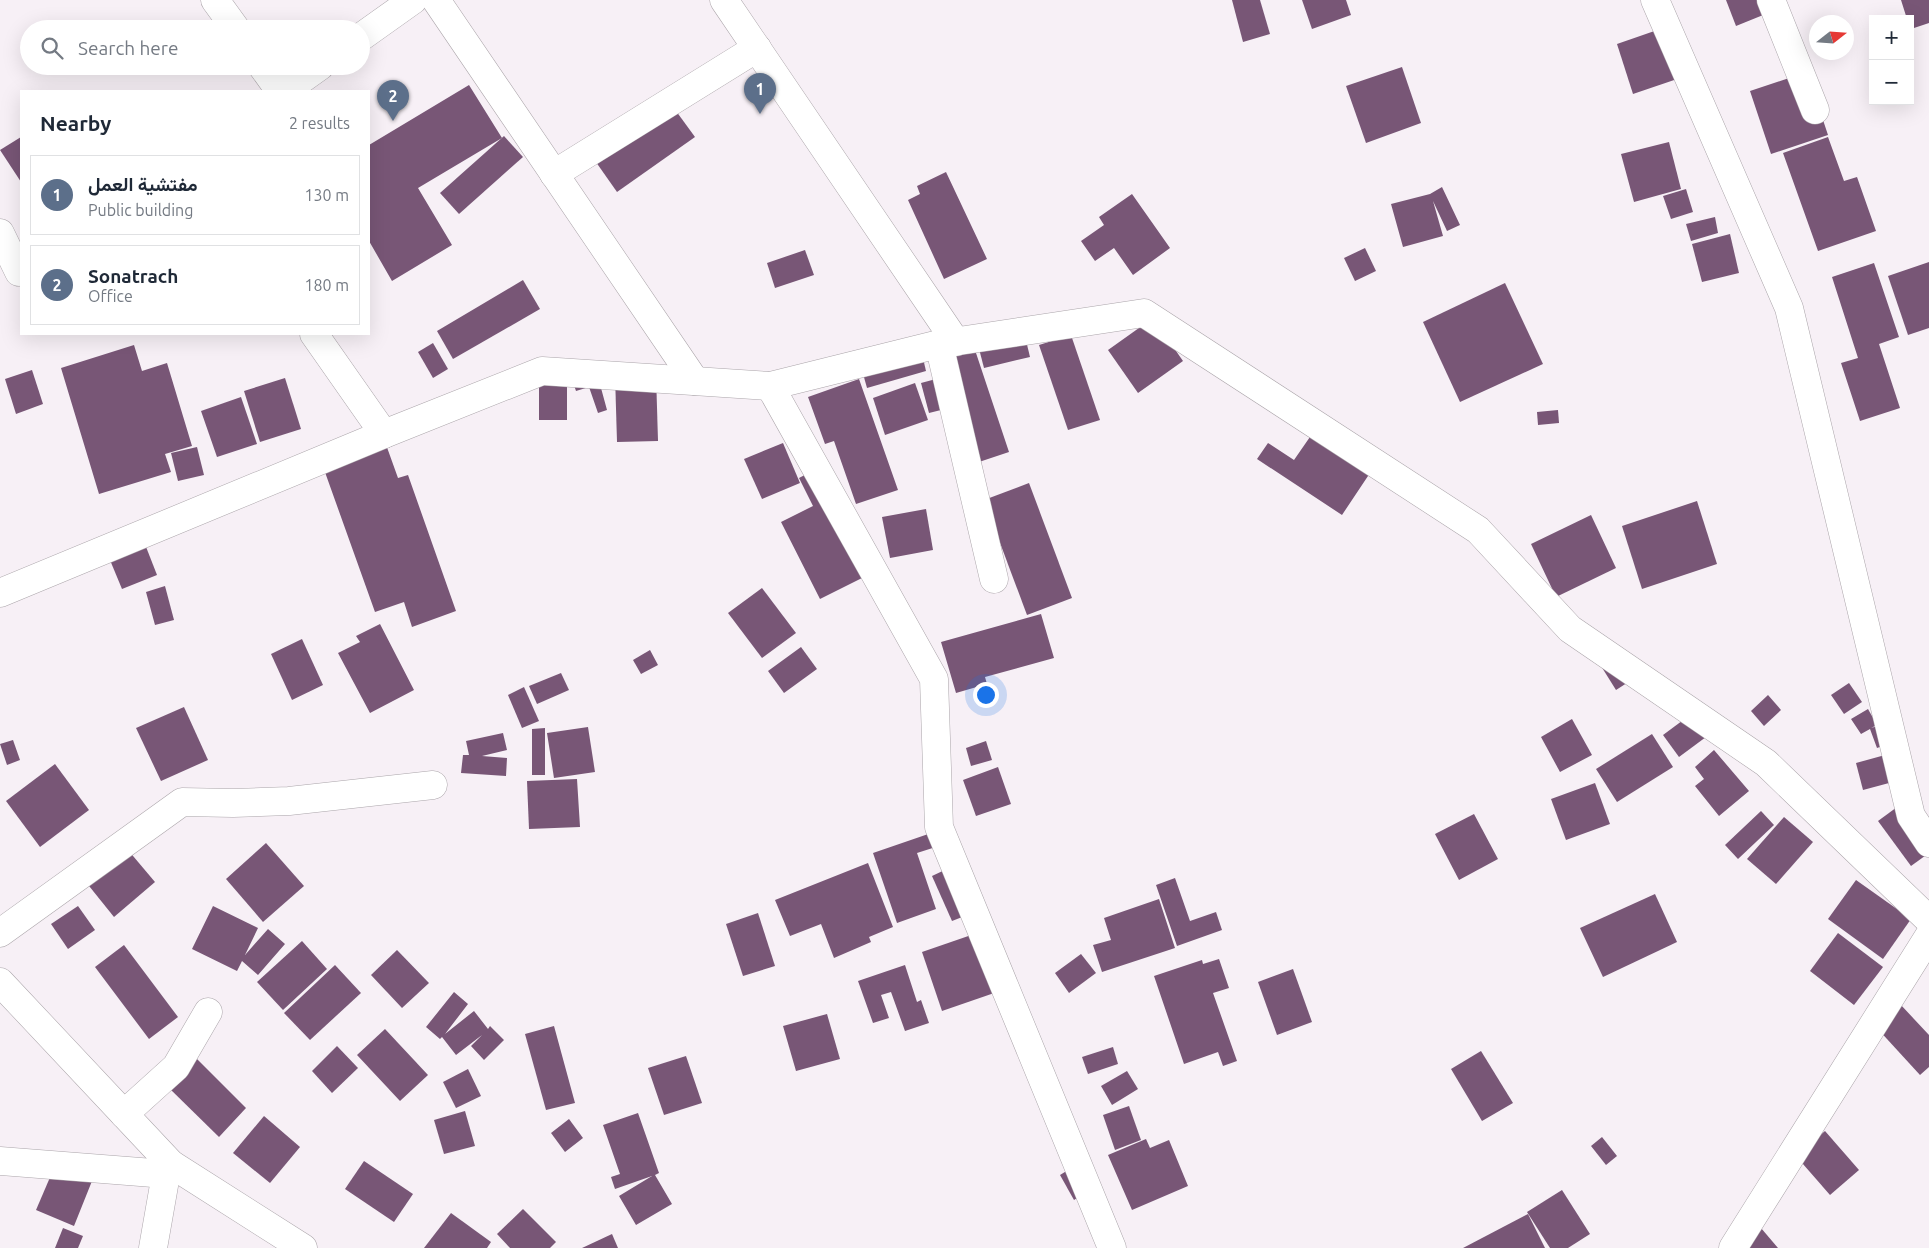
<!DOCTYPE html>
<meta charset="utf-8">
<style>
:root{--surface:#fff;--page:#f6f6f7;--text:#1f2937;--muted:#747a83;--line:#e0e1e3;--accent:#7c3aed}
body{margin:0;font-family:Ubuntu,Vazirmatn,sans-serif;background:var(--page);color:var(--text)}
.controls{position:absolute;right:15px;top:15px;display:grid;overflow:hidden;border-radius:0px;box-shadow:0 5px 20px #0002}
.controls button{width:45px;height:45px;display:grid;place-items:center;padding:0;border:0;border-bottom:1px solid var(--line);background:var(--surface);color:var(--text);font:25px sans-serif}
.compass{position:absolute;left:1809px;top:15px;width:45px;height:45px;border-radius:50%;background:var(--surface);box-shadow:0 5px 20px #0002;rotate:73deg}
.you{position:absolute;left:985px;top:694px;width:18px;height:18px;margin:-12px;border:4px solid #fff;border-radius:50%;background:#1a73e8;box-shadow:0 0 0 8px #1a73e833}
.badge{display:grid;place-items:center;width:32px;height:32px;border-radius:50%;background:var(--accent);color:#fff;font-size:16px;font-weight:700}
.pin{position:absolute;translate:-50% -41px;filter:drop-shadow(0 1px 2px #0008)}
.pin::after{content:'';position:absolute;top:26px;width:18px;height:15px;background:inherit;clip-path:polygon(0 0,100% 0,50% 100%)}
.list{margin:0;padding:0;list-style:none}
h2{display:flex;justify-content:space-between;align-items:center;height:65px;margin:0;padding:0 20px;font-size:21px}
h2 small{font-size:16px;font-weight:400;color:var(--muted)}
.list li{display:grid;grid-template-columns:32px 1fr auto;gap:15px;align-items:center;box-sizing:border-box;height:80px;margin:0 10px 10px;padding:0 10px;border:1px solid var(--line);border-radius:0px}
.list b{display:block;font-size:19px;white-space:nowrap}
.list p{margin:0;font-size:16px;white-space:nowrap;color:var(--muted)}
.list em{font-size:16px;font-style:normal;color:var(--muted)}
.icon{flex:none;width:28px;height:28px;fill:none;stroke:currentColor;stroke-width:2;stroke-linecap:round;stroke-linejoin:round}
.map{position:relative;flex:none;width:1929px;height:1248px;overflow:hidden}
.search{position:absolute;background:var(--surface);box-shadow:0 5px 20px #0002;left:20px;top:20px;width:350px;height:55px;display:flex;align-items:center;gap:12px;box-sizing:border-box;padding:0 18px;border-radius:28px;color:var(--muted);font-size:19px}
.panel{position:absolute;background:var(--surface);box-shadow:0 5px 20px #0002;left:20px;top:90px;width:350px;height:245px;border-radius:0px}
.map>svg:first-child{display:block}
.building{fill:#785676}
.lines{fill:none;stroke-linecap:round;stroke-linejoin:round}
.minor-casing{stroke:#aba5aa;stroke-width:29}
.minor{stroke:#fff;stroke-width:28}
</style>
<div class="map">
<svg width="1929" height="1248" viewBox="0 0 1929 1248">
<rect width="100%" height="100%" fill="#f7f0f6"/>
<g class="building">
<path d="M1232,0h28l10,34 -27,8z"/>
<path d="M1302,0h44l5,15 -39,14z"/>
<path d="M1726,0h49l3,9 -42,17z"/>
<path d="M1901,0h28v23l-18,6 -1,-10h-3z"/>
<path d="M1666,27l17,50 -50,17 -16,-50z"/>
<path d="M1402,67l19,56 -55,20 -20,-57z"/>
<path d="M1807,72l21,63 -57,19 -21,-63z"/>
<path d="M469,85l33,53 -84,50 34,57 -60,36 -23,-40v-96z"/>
<path d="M668,100l27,37 -78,55 -26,-37z"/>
<path d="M504,136l19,21 -64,57 -19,-21z"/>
<path d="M21,137v45l-21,-32z"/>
<path d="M1828,137l16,44 13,-4 19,54 -58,20 -35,-98z"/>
<path d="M1669,142l12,47 -47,13 -13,-48z"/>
<path d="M946,172l41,87 -43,20 -36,-79 12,-6 -3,-8z"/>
<path d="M1442,187l18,38 -13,6 -14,-30 10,35 -40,11 -12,-43 39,-10z"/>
<path d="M1686,189l7,23 -22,7 -8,-23z"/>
<path d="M1132,194l38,54 -37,27 -19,-27 -19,13 -14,-20 23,-16 -5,-8z"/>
<path d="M1715,217l3,16 -27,8 -5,-17z"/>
<path d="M1730,234l9,39 -37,9 -10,-38z"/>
<path d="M1365,248l11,23 -21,10 -11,-23z"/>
<path d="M805,250l9,25 -39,13 -8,-25z"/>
<path d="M1929,262v66l-21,7 -20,-59z"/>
<path d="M1874,263l25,74 -20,7 21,64 -40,13 -19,-58 17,-5 -26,-81z"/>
<path d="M523,280l17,29 -87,50 -16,-28z"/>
<path d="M1505,283l38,81 -83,38 -37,-80z"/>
<path d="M1153,318l30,43 -45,32 -30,-43z"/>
<path d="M1023,328l7,29 -46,11 -7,-27z"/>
<path d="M1071,335l29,85 -32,10 -29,-85z"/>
<path d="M433,343l15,26 -15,9 -15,-26z"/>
<path d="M134,345l8,26 25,-8 25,83 -27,8 6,18 -72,22 -38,-126z"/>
<path d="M975,350l34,102 -33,11 -35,-102z"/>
<path d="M922,354l4,17 -59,17 -5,-18z"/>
<path d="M32,370l11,34 -27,10 -11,-35z"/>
<rect x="539" y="374" width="28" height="46"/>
<path d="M656,374l2,67 -41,1 -2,-67z"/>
<path d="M571,376l30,12 6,22 -9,3 -9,-26 -13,4z"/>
<path d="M285,378l16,51 -41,13 -16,-51z"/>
<path d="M859,379l39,111 -42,14 -22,-63 -9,3 -17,-47z"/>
<path d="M936,379l9,30 -16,4 -8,-30z"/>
<path d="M915,383l13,37 -43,15 -12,-37z"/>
<path d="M241,397l16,47 -40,13 -16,-46z"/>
<path d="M1558,410l1,13 -21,2 -1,-13z"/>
<path d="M1312,434l58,39 -28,42 -85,-56 11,-16 26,17z"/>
<path d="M384,439l14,39 10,-3 48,136 -44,16 -8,-25 -29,10 -54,-151z"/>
<path d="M783,443l17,40 -38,16 -18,-40z"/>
<path d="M197,447l7,28 -26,6 -7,-28z"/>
<path d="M818,468l44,110 -42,21 -39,-77 32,-16 -14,-28z"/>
<path d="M1029,483l43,115 -45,17 -43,-115z"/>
<path d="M1697,501l20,63 -75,25 -20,-63z"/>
<path d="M926,509l7,41 -43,8 -8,-41z"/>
<path d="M1591,515l25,53 -60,29 -25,-53z"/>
<path d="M141,534l16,41 -35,14 -17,-41z"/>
<path d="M165,586l9,34 -19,5 -9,-33z"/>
<path d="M762,588l34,45 -34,25 -34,-45z"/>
<path d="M1041,614l13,44 -69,19 2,7 -31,9 -15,-51z"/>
<path d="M380,624l34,66 -44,23 -32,-60 22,-11 -4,-6z"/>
<path d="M302,639l21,46 -31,15 -21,-46z"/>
<path d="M801,647l16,22 -33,24 -16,-22z"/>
<path d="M650,650l8,15 -17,9 -8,-14z"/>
<path d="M1601,666l29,15 -14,9z"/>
<path d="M561,673l8,17 -32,14 -8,-18z"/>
<path d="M1849,683l13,19 -18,12 -13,-19z"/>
<path d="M524,687l15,34 -17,7 -14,-33z"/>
<path d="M1768,695l13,15 -17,16 -13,-15z"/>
<path d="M184,707l24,53 -47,21 -25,-53z"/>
<path d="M1868,709l9,16 -6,3 13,-4 7,19 -14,5 -7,-19 -9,5 -10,-15z"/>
<path d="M1690,715l16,22 -27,20 -16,-22z"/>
<path d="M1572,719l20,36 -32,17 -19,-35z"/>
<path d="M588,727l7,45 -41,6 -7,-45z"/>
<path d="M545,728v47h-13v-46z"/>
<path d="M503,733l4,17 -25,6 25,2 -1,18 -45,-3 2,-18h6l-3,-14z"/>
<path d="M1652,734l21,33 -56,35 -21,-33z"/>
<path d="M13,740l7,20 -13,5 -7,-21z"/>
<path d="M986,741l6,19 -21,6 -5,-18z"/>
<path d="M1714,750l35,41 -30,25 -24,-30 9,-7 -9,-12z"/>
<path d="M1896,752l8,27 -41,11 -7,-27z"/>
<path d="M55,764l34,46 -49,37 -34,-46z"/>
<path d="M998,767l13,37 -35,12 -13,-36z"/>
<path d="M577,779l3,48 -51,2 -2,-48z"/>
<path d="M1595,783l15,41 -44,16 -15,-41z"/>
<path d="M1908,799l21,54 -18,13 -33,-45z"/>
<path d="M1761,811l13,14 -36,34 -13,-14z"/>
<path d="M1474,814l24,45 -39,21 -24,-46z"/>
<path d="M1784,817l29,25 -37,42 -29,-25z"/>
<path d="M937,831l5,14 -25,8 19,56 -39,14 -24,-70z"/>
<path d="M117,837l38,45 -41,35 -37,-46z"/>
<path d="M266,843l38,43 -41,36 -37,-43z"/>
<path d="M868,863l25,64 -24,10 2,5 -37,16 -13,-34 -31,12 -15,-36z"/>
<path d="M949,868l21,46 -18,7 -20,-45z"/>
<path d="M1175,878l15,43 26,-9 6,18 -45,16 -21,-61z"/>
<path d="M1856,880l55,39 -28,40 -55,-40z"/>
<path d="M1655,894l22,48 -74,35 -23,-49z"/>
<path d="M1159,899l16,49 -73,24 -9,-27 18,-5 -7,-22z"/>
<path d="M78,906l17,24 -27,19 -17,-25z"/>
<path d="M213,906l45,22 -13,27 23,-26 17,15 -27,31 -16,-14 -5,10 -45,-22z"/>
<path d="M758,913l17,53 -32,10 -17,-52z"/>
<path d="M980,932l20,59 -58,20 -20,-59z"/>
<path d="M1838,933l45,34 -29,38 -44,-34z"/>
<path d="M302,941l25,28 -44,41 -26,-28z"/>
<path d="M124,945l54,72 -29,22 -54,-72z"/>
<path d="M397,950l32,33 -27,25 -31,-33z"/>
<path d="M1081,954l15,19 -27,20 -14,-20z"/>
<path d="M1219,959l10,29 -16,5 24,68 -14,5 -5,-14 -34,12 -30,-88 48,-16 1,4z"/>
<path d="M335,965l26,28 -51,47 -26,-27z"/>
<path d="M905,965l12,37 4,-2 8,23 -24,8 -14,-39 -10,3 8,23 -16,5 -15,-42z"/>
<path d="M1293,969l19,53 -35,13 -19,-53z"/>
<path d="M454,992l14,12 -23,30 29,-23 14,18 2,-3 14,14 -20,20 -13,-14 11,-11 -26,20 -14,-18 -2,2 -14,-12z"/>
<path d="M1900,1004l29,31v32l-9,8 -44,-48z"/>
<path d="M827,1014l13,45 -44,12 -13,-45z"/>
<path d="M554,1026l21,77 -29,7 -21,-76z"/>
<path d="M385,1029l43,46 -28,26 -43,-46z"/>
<path d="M337,1046l21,22 -26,25 -20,-22z"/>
<path d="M1113,1047l5,17 -30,10 -6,-17z"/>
<path d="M1481,1051l32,52 -31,18 -31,-52z"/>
<path d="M686,1056l16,47 -38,12 -16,-47z"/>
<path d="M196,1058l50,50 -27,29 -51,-50z"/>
<path d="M468,1069l13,27 -25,12 -13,-26z"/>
<path d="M1127,1071l11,18 -26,16 -11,-19z"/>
<path d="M1129,1106l12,34 -26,10 -12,-35z"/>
<path d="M465,1111l10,35 -31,8 -10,-34z"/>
<path d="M638,1113l21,60 -4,2 17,29 -36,21 -17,-29 33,-20 -37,13 -4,-12 9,-3 -17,-49z"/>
<path d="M264,1116l36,31 -30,36 -37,-30z"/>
<path d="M569,1119l14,19 -18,14 -14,-19z"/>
<path d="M1825,1131l34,39 -29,25 -34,-39z"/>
<path d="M1602,1137l15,19 -11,9 -15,-19z"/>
<path d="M1146,1139l4,9 19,-8 19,46 -56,24 -24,-55z"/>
<path d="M57,1161l37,15 -20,50 -38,-16z"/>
<path d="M364,1161l49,33 -19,28 -49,-33z"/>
<path d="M1073,1167l15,24 -14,9 -14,-25z"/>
<path d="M1562,1190l28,44 -22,14h-18l-23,-36z"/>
<path d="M523,1209l33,33 -6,6h-40l-13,-14z"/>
<path d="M451,1213l40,29 -4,6h-63z"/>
<path d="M1528,1214l17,34h-82z"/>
<path d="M63,1228l20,8 -5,12h-23z"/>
<path d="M1761,1228l17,20h-30z"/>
<path d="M612,1234l6,14h-36z"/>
</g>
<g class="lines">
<g class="minor-casing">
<g id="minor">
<path d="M215,0l21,29"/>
<path d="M436,0l259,381"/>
<path d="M724,0l232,342"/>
<path d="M1655,0l134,308 122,508 18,27"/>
<path d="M1771,0l44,110"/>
<path d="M361,37l52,-37"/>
<path d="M262,66l18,25"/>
<path d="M285,91l35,-25"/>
<path d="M554,174l203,-126"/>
<path d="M0,233l19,39"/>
<path d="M314,334l70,100"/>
<path d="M939,344l55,235"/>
<path d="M770,386l164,293 5,148 173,421"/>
<path d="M0,593l384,-159 158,-63 228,15 169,-42 205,-31 334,217 92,99 196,134 163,157"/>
<path d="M0,933l182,-131 51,1 56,-2 144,-16"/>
<path d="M0,982l171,182 132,84"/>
<path d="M124,1114l52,-47 32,-55"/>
<path d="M0,1161l166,13"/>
<path d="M153,1248l13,-74 5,-10"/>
<path d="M1733,1248l196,-312"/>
</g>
</g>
<use href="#minor" class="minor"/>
</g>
</svg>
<div class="controls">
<button>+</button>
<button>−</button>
</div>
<svg class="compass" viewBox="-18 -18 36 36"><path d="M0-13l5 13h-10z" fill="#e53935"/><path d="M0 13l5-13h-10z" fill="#747a83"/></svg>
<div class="you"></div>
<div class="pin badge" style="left:760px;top:114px;background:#5c6f8a">1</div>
<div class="pin badge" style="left:393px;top:121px;background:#5c6f8a">2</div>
<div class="search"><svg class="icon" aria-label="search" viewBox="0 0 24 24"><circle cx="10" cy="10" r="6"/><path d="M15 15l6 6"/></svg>Search here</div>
<section class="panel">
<h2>Nearby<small>2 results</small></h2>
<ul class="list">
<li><span class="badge" style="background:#5c6f8a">1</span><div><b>مفتشية العمل</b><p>Public building</p></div><em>130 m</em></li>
<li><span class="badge" style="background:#5c6f8a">2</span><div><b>Sonatrach</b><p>Office</p></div><em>180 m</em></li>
</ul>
</section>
</div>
